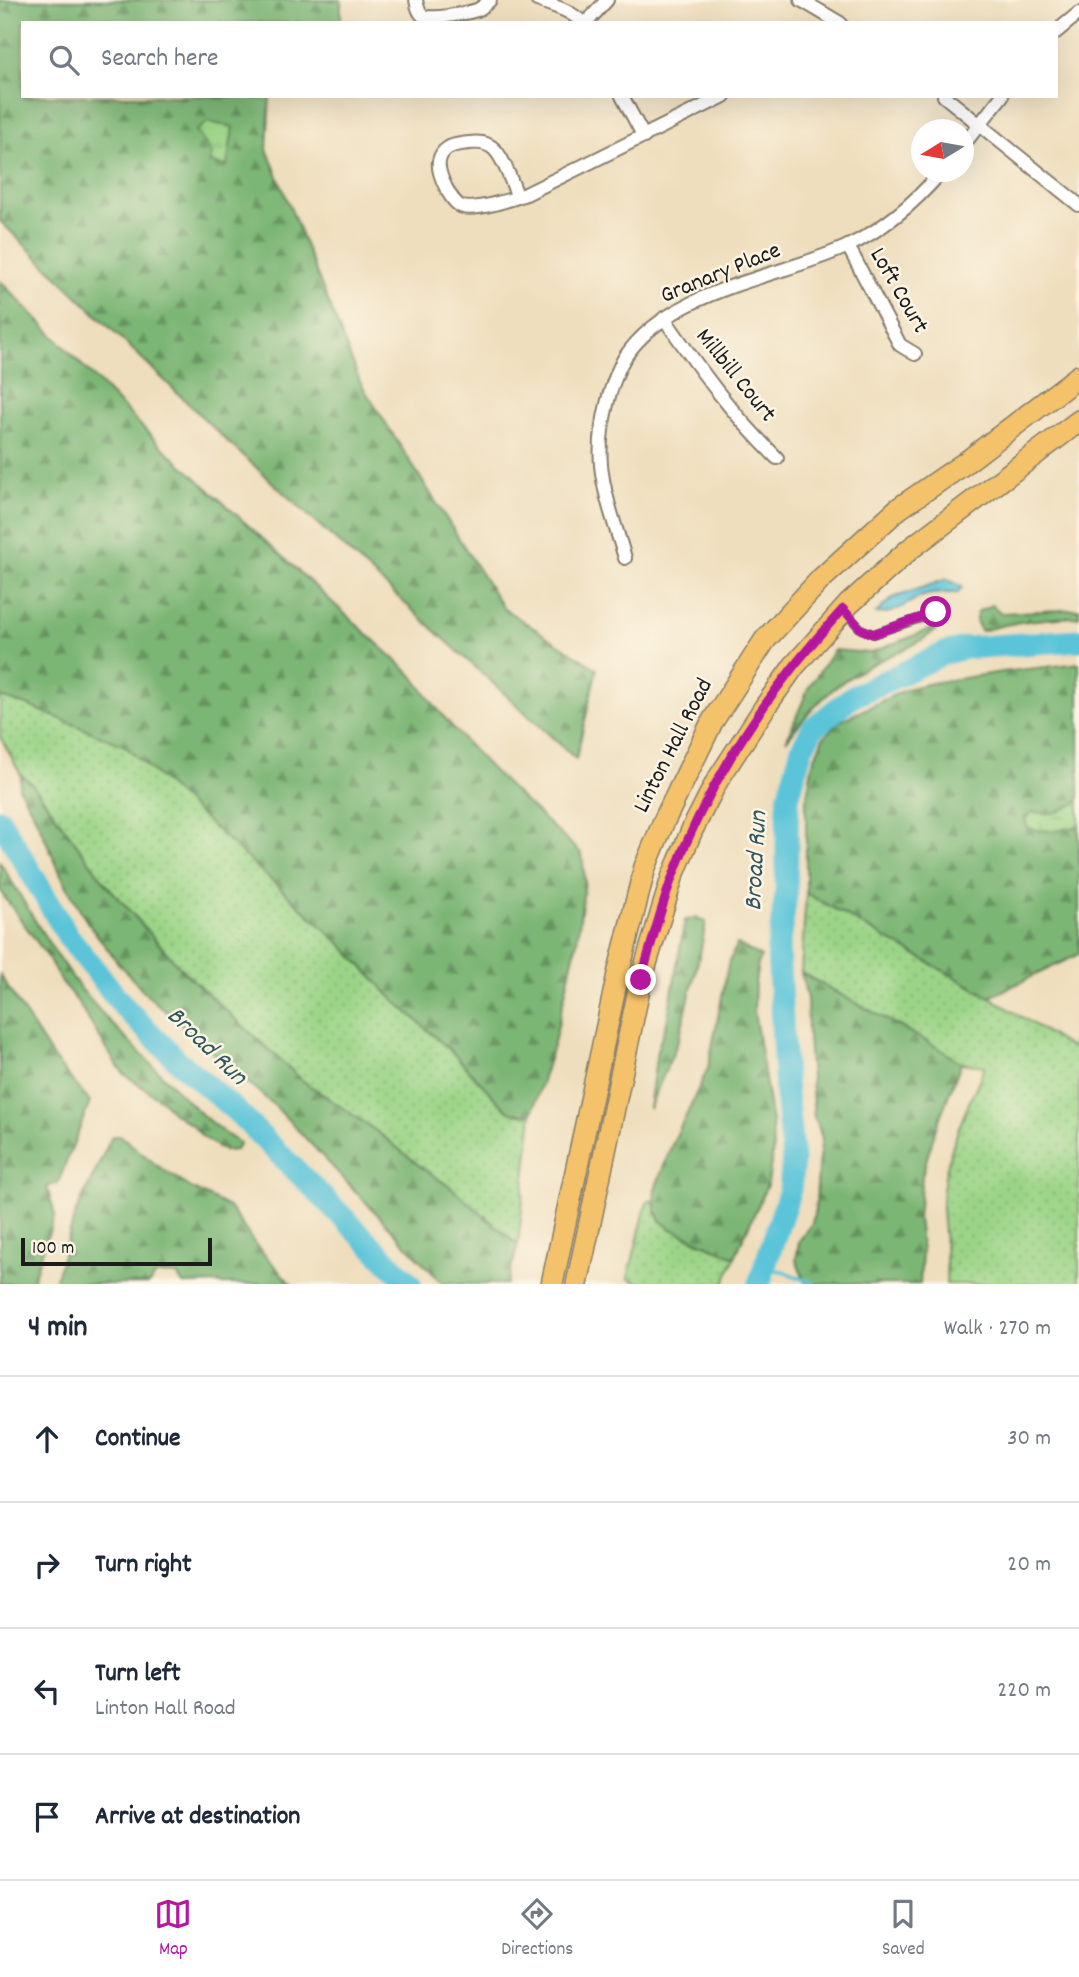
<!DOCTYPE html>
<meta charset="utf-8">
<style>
:root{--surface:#fff;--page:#f2f2f3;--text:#1f2937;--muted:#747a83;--line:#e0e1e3;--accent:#b5179e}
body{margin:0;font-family:Dekko,sans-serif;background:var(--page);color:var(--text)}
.compass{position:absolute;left:911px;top:119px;width:63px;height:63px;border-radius:50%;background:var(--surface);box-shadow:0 7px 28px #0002;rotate:259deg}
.scale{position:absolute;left:21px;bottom:18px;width:191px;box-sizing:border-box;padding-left:7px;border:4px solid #1c1c1c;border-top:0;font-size:19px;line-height:24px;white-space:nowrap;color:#1c1c1c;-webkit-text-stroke:5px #fcf5e5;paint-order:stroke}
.stop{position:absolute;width:21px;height:21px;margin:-16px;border:5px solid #b5179e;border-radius:50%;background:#fff}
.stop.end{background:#b5179e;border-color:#fff;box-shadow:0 2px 7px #0008}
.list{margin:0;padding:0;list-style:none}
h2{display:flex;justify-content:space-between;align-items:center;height:91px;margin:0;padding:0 28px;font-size:30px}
h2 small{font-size:23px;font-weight:400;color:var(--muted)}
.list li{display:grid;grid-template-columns:46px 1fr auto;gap:21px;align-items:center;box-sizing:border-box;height:126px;padding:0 28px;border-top:2px solid var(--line)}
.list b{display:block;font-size:26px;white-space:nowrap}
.list p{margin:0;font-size:23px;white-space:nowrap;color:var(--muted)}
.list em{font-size:23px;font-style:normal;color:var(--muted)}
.icon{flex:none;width:38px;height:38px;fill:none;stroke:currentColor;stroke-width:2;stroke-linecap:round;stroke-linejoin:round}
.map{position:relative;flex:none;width:1079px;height:1284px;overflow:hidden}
.search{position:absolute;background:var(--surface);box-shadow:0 7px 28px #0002;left:21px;right:21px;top:21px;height:77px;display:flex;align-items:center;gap:18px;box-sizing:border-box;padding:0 24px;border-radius:0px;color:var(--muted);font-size:26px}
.sheet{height:595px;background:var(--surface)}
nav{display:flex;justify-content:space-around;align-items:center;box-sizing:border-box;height:98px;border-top:2px solid var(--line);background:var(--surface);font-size:19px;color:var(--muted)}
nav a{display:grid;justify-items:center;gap:4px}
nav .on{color:var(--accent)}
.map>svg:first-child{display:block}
.grass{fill:url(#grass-dots);stroke:#5c7852;stroke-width:2}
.forest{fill:url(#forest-firs);stroke:#4c6948;stroke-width:2}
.wetland{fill:url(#wetland-marsh);stroke:#5c7852;stroke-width:2}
.park{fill:url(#park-tufts);stroke:#5c7852;stroke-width:2}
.water{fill:#5cc4d9;stroke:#3c707a;stroke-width:2}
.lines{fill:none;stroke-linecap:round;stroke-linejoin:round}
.stream{stroke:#5cc4d9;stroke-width:3.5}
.river{stroke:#5cc4d9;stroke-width:23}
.lane-casing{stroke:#867d6c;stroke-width:10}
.street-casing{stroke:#867d6c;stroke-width:16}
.primary-casing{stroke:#867d6c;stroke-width:24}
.lane{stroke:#fff;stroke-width:6}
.street{stroke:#fff;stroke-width:12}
.primary{stroke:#f3c26a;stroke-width:21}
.route{stroke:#b5179e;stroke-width:9}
.labels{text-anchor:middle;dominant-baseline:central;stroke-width:5;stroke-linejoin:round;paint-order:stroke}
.street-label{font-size:24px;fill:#1c1c1c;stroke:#fcf5e5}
.water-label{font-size:26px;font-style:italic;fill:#32575e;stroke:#fcf5e5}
</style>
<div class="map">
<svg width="1079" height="1284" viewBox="0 0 1079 1284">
<defs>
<pattern id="grass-dots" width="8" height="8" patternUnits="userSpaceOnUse" patternTransform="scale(1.75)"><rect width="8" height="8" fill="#9bd487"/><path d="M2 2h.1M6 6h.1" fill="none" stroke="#85b574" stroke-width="1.8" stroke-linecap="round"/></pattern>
<pattern id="forest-firs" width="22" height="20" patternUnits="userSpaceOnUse" patternTransform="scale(1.75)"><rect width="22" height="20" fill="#7cb674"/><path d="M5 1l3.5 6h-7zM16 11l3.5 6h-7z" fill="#65935e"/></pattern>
<pattern id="wetland-marsh" width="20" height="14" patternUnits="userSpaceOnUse" patternTransform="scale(1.75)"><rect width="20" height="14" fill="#9bd487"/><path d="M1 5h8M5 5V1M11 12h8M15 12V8" fill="none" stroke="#85b574"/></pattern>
<pattern id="park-tufts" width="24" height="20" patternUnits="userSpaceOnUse" patternTransform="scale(1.75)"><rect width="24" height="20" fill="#9bd487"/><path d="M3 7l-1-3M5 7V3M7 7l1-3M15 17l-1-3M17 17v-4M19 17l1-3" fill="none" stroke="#85b574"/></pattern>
</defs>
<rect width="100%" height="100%" fill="#fcf5e5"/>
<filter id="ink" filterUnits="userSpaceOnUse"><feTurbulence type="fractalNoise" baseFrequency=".0143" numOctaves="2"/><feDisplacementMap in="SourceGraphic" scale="14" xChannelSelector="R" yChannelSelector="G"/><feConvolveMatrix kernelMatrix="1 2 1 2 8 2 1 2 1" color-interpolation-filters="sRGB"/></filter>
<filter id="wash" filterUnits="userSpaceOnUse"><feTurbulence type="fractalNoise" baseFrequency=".00686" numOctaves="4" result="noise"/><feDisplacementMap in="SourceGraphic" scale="28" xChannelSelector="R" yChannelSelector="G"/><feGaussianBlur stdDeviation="1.57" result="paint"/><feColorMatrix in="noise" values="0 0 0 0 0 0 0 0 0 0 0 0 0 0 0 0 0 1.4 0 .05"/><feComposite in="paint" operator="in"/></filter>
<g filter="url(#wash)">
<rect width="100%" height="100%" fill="#efdebd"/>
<g class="grass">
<path d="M0,697l27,8 98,40 217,200 50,53 132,117 8,-2 -14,132 -65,-56 -32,-22 -42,-34 -76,-52 -119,-109 -78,-88 -74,-100 -11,-9 -21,-39z"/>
<path d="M806,893l184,104 81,51 8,-18v254h-133c2,-26 -3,-51 -4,-77 0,-50 24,-96 43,-141l-24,-3 -24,-16 -136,-74z"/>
<path d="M654,1200c1,7 2,14 7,20 10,13 57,29 74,37l-11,27h-84l-12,-6 19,-76z"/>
</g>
<g class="forest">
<path d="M0,0h341v23h-318v73h247l-3,53 94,235 142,224 94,61 -21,90 -347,-316 -229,-222z"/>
<path d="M0,281l159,163 254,232c46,67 109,124 169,178l3,27 -8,60 -23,102 -22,70 -7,2 -14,-3 -11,-8 -49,-53 -59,-53 -50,-53 -217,-199 -98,-41 -27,-8z"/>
<path d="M992,605l9,8 78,-4v8c-32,1 -66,4 -98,14l-5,-10 1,-9z"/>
<path d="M941,625c-22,22 -54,30 -80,45 -30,16 -55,44 -75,71l23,-54 25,-37 36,3z"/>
<path d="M1079,663v291l-89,43 -184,-104v-92l7,-39 10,-24 15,-16 71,-34 28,-6 65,-10z"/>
<path d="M21,775l11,9 74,100 78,88 119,109 76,52 42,34 32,22 65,56 -11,39h-64l-167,-177 -129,-112 -28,-31 -32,-42 -24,-43 -28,-63 -16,-28z"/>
<path d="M0,862c25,41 49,85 78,123 24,31 54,59 81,87 25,25 50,53 81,71l-5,7 -9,1 -9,-4 -15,-11 -9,-10 -21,-14 -8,-10 -39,-27 -9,-11 -39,-63 -15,-18 -15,-27 -47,-65z"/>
<path d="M697,918l9,4 -5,27 -22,90 -30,70 8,-59 10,-28 18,-102z"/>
<path d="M737,944l24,13 -3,5 -3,22 -1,27 18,111 1,28 -5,33 -33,74 -64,-28 -9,-7 -6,-11 -2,-11 1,-11 16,-42 37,-79 20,-103z"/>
<path d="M801,973l136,74 24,16 -25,65 -14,47 -4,43 4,34 -2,32h-114l-10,-24 3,-19 13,-18 4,-20 2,-37 4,-28 -8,-21 -6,-79 -1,-39z"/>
<path d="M0,975l54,84 36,43 -32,81 -11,4 8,28 -24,69h-31z"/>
<path d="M112,1136h9l34,28 36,24 38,19 26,37 36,40h-70l-1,-1 -37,1 -6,-9 -20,-1 -9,10h-94l22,-72z"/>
</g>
<path class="wetland" d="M1079,801v25c-17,4 -36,9 -52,1l-2,-9 8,-6c21,4 28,-1 46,-11z"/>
<path class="park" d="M208,122l25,5 -6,39 -17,-3 2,-10 -16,-22z"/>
<path class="water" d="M947,579l15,8 -4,6c-11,0 -25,-1 -35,3 -15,5 -31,21 -47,17l17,-15z"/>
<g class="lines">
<path class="stream" d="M764,1268l18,3 33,13"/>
<g class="river">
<path d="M0,820l68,116 57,72 52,52 60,52 173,172"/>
<path d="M759,1284l31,-94 3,-30 -7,-66 -8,-145 8,-54 2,-97 14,-50 11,-20 39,-31 93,-44 20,-5 114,-8"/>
</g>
</g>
</g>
<g filter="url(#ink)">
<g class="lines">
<g class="lane-casing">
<path id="lane" d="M845,612l16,17 12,5 63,-21"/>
</g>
<g class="street-casing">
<g id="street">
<path d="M416,0c1,6 2,11 6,15 8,6 45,-2 55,-5 5,-2 9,-6 13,-10"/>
<path d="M537,0c17,6 33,10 46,23"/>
<path d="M801,0l39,23"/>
<path d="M586,23l21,-23"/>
<path d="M1056,32l23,-19"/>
<path d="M622,96l22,41"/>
<path d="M944,96l135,109"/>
<path d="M964,144l38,-48"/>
<path d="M518,197c-6,-13 -14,-39 -24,-48 -7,-7 -16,-7 -25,-6 -7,1 -15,1 -21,5 -5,3 -8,8 -9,13 -2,12 12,43 24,46 13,4 50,-8 63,-13l198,-98"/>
<path d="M848,246l52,99 15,9"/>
<path d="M664,318c36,52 67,95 113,140"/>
<path d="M625,558c-9,-31 -21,-62 -24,-93 -2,-25 2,-45 8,-69 4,-13 9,-28 16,-39 46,-68 150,-78 221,-110 38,-18 68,-43 95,-75"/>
</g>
</g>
<g class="primary-casing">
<g id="primary">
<path d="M552,1284l66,-310 27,-107 19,-46 48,-99 53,-82 56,-61 77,-70 67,-46 114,-87"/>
<path d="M577,1284l64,-304 31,-102 20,-48 25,-49 48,-74 29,-41 55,-62 61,-55 169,-128"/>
</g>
</g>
<use href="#lane" class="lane"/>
<use href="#street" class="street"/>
<use href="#primary" class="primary"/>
</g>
</g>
<g class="lines" filter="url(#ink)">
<path class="route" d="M641,980c10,-35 19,-69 31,-102 37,-99 99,-192 171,-269l18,20 12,5 63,-22"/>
</g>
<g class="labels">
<g class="street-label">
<text transform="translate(721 274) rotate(-22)">Granary Place</text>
<text transform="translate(898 291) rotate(60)">Loft Court</text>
<text transform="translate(735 376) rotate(51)">Millbill Court</text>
<text transform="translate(674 746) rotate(-63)">Linton Hall Road</text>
</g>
<g class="water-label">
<text transform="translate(757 861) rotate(-87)">Broad Run</text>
<text transform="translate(206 1047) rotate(44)">Broad Run</text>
</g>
</g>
</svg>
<svg class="compass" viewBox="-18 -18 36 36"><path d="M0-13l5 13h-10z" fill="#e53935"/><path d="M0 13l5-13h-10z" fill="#747a83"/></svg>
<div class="scale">100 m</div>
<div class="stop" style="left:936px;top:612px"></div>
<div class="stop end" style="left:641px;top:980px"></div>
<div class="search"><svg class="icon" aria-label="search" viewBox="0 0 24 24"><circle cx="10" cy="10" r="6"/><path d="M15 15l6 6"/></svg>Search here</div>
</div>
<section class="sheet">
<h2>4 min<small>Walk · 270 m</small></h2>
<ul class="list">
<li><svg class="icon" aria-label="ahead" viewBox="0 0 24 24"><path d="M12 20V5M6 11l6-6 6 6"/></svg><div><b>Continue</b></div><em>30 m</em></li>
<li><svg class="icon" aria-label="right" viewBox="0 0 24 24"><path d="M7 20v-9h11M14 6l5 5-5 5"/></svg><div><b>Turn right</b></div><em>20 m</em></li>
<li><svg class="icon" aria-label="left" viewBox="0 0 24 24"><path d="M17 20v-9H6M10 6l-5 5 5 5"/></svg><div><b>Turn left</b><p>Linton Hall Road</p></div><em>220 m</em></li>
<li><svg class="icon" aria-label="arrive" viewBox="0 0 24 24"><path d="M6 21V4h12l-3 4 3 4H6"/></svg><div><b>Arrive at destination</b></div></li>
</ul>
</section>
<nav>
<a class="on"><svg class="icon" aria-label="map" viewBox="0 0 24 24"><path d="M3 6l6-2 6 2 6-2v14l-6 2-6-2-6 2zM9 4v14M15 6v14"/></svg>Map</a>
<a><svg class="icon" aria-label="directions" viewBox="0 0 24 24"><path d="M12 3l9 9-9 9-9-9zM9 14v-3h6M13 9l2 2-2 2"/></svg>Directions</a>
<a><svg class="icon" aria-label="saved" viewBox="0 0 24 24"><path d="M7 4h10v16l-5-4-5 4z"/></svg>Saved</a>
</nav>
